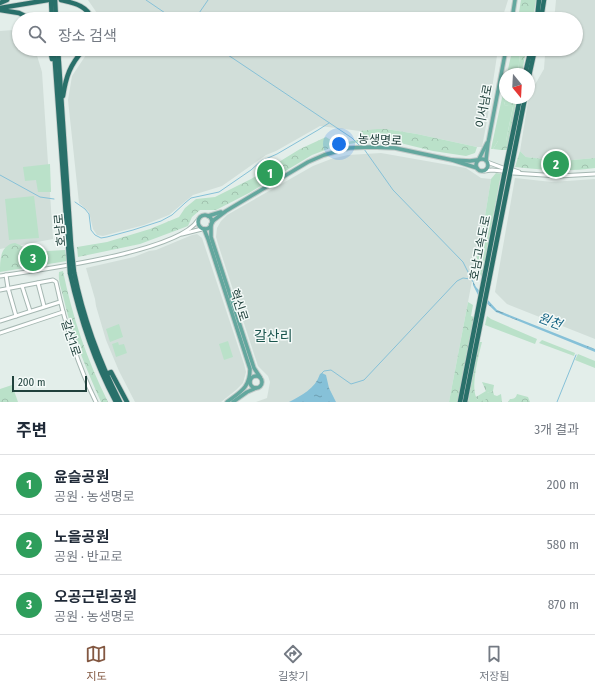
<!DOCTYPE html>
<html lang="ko">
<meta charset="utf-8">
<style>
:root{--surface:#fff;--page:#f6f6f7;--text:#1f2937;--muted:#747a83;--line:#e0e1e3;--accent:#835842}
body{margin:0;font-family:"Fira Sans Condensed","Noto Sans KR",sans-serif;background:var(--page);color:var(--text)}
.compass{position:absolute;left:499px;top:68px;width:36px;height:36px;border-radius:50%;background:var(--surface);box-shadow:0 1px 3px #0004;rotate:162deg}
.scale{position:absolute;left:12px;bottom:10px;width:75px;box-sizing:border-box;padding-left:4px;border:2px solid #20413c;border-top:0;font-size:11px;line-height:14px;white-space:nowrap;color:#20413c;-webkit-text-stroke:3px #f4faf8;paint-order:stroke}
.you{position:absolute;left:339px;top:144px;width:14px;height:14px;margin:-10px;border:3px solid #fff;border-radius:50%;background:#1a73e8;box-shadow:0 0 0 6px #1a73e833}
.badge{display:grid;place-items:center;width:26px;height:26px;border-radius:50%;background:var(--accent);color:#fff;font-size:13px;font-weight:700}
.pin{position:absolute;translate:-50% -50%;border:2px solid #fff;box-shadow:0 1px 4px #0006}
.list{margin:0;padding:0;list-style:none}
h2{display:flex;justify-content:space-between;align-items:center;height:52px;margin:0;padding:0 16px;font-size:17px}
h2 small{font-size:13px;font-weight:400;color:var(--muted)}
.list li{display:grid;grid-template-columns:26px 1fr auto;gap:12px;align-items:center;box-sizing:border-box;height:60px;padding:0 16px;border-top:1px solid var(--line)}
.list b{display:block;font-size:15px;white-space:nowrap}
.list p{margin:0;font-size:13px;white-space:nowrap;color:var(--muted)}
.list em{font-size:13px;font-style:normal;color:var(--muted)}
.icon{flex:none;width:22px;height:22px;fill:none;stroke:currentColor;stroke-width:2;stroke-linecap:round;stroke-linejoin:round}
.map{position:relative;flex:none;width:595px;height:402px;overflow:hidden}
.search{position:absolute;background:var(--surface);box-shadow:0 1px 3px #0004;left:12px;right:12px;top:12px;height:44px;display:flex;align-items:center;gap:10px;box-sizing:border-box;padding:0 14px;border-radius:22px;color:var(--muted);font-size:15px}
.sheet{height:232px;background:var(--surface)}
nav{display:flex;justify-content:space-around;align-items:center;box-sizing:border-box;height:56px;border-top:1px solid var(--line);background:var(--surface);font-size:11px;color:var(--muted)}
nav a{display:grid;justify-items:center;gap:2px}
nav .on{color:var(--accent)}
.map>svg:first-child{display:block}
.built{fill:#d1ded9}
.grass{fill:#bae1c9}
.forest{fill:url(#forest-crowns)}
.cemetery{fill:url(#cemetery-stones)}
.water{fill:url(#water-ripples)}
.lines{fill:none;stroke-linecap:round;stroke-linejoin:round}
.stream{stroke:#86c1d8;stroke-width:1}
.minor-casing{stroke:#a5b7b2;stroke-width:5}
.major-casing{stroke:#c1cac8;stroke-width:5.5}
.highway-casing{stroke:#c1cac8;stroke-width:6}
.minor{stroke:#fff;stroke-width:3}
.major{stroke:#63a79e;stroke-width:3.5}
.highway{stroke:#29706a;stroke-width:4.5}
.highway-bridge-casing{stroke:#c1cac8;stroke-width:6;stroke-linecap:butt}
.highway-bridge{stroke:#29706a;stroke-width:4.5}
.labels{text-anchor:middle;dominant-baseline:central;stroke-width:3;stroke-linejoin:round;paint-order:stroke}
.street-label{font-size:12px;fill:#20413c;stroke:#f4faf8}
.water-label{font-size:13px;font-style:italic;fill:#146383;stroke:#f4faf8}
.quarter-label{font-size:14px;fill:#1a554e;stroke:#f4faf8}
</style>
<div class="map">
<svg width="595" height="402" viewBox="0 0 595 402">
<defs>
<pattern id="forest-crowns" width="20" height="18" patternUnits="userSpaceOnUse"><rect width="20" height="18" fill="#bae1c9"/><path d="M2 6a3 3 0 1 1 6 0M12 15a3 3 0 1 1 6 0" fill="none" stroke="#a0c2ae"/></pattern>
<pattern id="cemetery-stones" width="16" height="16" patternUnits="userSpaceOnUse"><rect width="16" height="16" fill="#bae1c9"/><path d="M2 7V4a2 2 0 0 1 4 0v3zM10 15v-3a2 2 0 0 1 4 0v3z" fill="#a0c2ae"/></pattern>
<pattern id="water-ripples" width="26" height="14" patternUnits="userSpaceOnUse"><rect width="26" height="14" fill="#86c1d8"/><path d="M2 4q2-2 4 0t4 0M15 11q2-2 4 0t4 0" fill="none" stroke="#6d9eb0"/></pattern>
</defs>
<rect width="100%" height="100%" fill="#e3eeea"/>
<g class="built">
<path d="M88,0h420l-6,19h-401z"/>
<path d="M556,0h39v158l-34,3 -35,-4 -6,-6 9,-56 15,-26 1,-14 -2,-6h33v-30h-24l3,-8z"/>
<path d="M13,30l6,1v18h16l7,23 11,167 -53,10v-218z"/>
<path d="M90,49h408l-10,66 -6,32h-5l-60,-13 -31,-5 -26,2 -40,-5 -44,25 -10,4 -44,31 -29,9 -24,20 -25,10 -41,11 -6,-1 -4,-6 -4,-17 -10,-9 -11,-103 4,-24z"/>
<path d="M381,153l85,15 15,10 10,1 -10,62 -6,24 -26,137h-193l11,-4 3,-16 -2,-6 -10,-10 -40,-122 -2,-7 1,-9 4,-7 6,-6 86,-49 18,-7 17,-4z"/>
<path d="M515,178l37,4 43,-3v160l-88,-35 -12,-12z"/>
<path d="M197,234l5,4 42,126 2,8 -3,11 -7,7 -15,12h-86l-16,-31 -13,-31 -10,-34 -1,-7 -9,-31 48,-11 15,-6 7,-1 36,-15z"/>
</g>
<g class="grass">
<path d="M512,51l8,1 -2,22h-11z"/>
<path d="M505,84v14h1l-2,7 9,1 -7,35h-8l-5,8h-2z"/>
<path d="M50,164l1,28h-13l-2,-12 -11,1 -2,-14z"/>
<path d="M496,173l5,1 -19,103 -7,-12 6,-24 10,-62z"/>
<path d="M34,196l5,42 -30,2 -4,-41z"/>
<path d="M487,316l4,3 46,20 -2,5 -50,-19z"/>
<path d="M119,324l4,13 -13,5 -4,-13z"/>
<path d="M542,340l33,13 -1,3 -35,-13z"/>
<path d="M228,341l5,16 -9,3 -5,-16z"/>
<path d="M118,342l1,3 5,-1 3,9 -11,4 -4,-13z"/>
<path d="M578,354l17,7v7l-20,-8z"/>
</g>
<g class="forest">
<path d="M521,0h15l-3,19h-15z"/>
<path d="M512,49h14l-4,25h-4l2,-22 -8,-1z"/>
<path d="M506,98h11l-10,52h-6l-8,-1 5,-8h8l7,-34 -9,-2z"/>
<path d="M377,129h9l31,5 60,13 -2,6 -9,3 -33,-5 -41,-10 -20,-1 -39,7 -21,8 -63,38 -33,17h-16l-8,7 -4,9 -48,18 -62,13 -1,-10 30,-5 43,-13 29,-12 6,-9 11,-9 19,-2 36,-18 49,-30 26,-12 11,7 30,-6 -7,-7z"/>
<path d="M520,151l6,6 35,4 34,-3v10c-27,4 -53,2 -80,-1z"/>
<path d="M15,243l5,2 11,7 34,-2 2,11 -67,11c0,-12 0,-27 15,-29z"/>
<path d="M63,271c9,45 24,89 45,131h-7c-15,-34 -30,-69 -38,-106 -2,-8 -5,-16 -4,-24z"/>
<path d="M468,302l5,3 -2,11 3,1 -14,74 -2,11h-9z"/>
<path d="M479,342h3c-3,12 -13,48 -4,58l8,-7 7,-2 1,4 3,1 4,-2 1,8h-34z"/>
<path d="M12,385l6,17h-18v-13z"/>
<path d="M517,394l11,3 2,5h-22l2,-3c4,0 6,-1 7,-5z"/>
</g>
<path class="cemetery" d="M482,382l12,3 -1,6 -6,2v5l-3,3 -6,-1 -2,-3 10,-6z"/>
<g class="water">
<path d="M473,281l3,6 21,23 98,39v3l-99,-40 -18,-17 -5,-10z"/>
<path d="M322,373l4,2 3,13 7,14h-47c13,-7 26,-13 31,-28z"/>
</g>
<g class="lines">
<g class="stream">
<path d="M146,0l28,19"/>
<path d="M195,19l13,-19"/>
<path d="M219,49l133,89 8,8"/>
<path d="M364,149l29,41 70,72 10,20"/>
<path d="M0,175l40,22 14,2"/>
<path d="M75,202l10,7 4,5 2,16 4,5 6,3 6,-1 26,-7 28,-9 11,-6 13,-12 6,-5 28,-6 32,-22 10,-9 16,-7 41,-24 11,-7"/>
<path d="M321,374l3,-3 7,-1 20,14 13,-4 93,-99 6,-3 7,1"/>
<path d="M557,402l19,-47"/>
</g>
<g class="minor-casing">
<g id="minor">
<path d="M487,162l16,6"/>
<path d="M513,170l6,2"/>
<path d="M484,171l8,-1 10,1"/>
<path d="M513,173l46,3 36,-2"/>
<path d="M182,234l20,-5"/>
<path d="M6,275l2,13 8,28"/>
<path d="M0,276c39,-6 179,-24 198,-56"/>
<path d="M38,283l6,23"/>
<path d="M22,286l8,25"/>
<path d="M0,290l53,-10 3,2c9,42 21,82 40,120"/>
<path d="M0,321l60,-19"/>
<path d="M0,333l63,-21"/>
</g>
</g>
<g class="major-casing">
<g id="major">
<path d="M512,19l3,-19"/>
<circle cx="482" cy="165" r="6"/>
<path d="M479,159l8,-16"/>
<path d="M453,160l17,1 7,-1"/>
<path d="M486,160l2,-17 18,-94"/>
<circle cx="205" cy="222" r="7"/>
<path d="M208,216l13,-4"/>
<path d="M211,224l3,-4 12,-9 82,-49 16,-7 25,-7 22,-1 24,1 57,12 25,8"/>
<path d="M211,226v11l43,131 6,9"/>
<path d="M204,229l4,10 42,130c0,19 -10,23 -23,33"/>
<circle cx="256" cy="382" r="6"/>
<path d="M233,402l14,-10 9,-4"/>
</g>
</g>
<g class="highway-casing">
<g id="highway">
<path d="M51,0l1,19"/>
<path d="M55,0l1,19"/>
<path d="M61,0c12,3 26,5 31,19"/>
<path d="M0,3l7,-3"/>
<path d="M0,8l48,-8"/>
<path d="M0,10l19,3 12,6"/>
<path d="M537,19l2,-19"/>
<path d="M541,19l3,-19"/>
<path d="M50,49l2,10"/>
<path d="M54,49l14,195"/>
<path d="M58,49l13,195"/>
<path d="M525,74l6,-25"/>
<path d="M529,76l6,-27"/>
<path d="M63,96c3,-20 7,-31 21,-47"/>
<path d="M74,272c9,45 25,89 46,130"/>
<path d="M70,273c10,45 24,88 46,129"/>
<path d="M106,374l5,-2 16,30"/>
<path d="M460,402l44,-226 16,-78"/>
<path d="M465,402l60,-304"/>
</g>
</g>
<use href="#minor" class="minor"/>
<use href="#major" class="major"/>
<use href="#highway" class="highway"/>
<g class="highway-bridge-casing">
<g id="highway-bridge">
<path d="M68,244l2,29"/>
<path d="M71,244l3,28"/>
</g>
</g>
<use href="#highway-bridge" class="highway-bridge"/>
</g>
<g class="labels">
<g class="street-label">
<text transform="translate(484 106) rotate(-79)">이서남로</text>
<text transform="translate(380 140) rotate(3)">농생명로</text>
<text transform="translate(60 230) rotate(-95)">호남로</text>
<text transform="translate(480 248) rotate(-79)">호남고속도로</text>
<text transform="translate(239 305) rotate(72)">혁신로</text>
<text transform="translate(71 338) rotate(72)">갈산1로</text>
</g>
<g class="water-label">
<text transform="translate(550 321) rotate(21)">원천</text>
</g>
<g class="quarter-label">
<text x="273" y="336">갈산리</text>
</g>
</g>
</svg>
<svg class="compass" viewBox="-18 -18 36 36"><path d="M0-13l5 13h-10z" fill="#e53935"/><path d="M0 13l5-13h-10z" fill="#747a83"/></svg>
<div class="scale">200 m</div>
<div class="you"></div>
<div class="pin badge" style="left:270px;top:173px;background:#2e9e5b">1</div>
<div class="pin badge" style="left:556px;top:164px;background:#2e9e5b">2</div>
<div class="pin badge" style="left:33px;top:258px;background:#2e9e5b">3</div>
<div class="search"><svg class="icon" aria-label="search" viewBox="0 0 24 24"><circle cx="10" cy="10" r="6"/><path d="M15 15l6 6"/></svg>장소 검색</div>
</div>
<section class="sheet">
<h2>주변<small>3개 결과</small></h2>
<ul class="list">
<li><span class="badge" style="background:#2e9e5b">1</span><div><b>윤슬공원</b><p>공원 · 농생명로</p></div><em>200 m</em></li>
<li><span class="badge" style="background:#2e9e5b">2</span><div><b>노을공원</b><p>공원 · 반교로</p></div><em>580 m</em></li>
<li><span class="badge" style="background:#2e9e5b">3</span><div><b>오공근린공원</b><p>공원 · 농생명로</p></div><em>870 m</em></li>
</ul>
</section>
<nav>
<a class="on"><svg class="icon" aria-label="map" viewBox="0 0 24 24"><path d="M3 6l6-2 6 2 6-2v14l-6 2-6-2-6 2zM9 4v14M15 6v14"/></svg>지도</a>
<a><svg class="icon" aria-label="directions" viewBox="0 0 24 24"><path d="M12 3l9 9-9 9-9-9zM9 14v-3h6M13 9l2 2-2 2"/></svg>길찾기</a>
<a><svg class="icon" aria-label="saved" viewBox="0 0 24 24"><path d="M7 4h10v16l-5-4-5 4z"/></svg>저장됨</a>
</nav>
